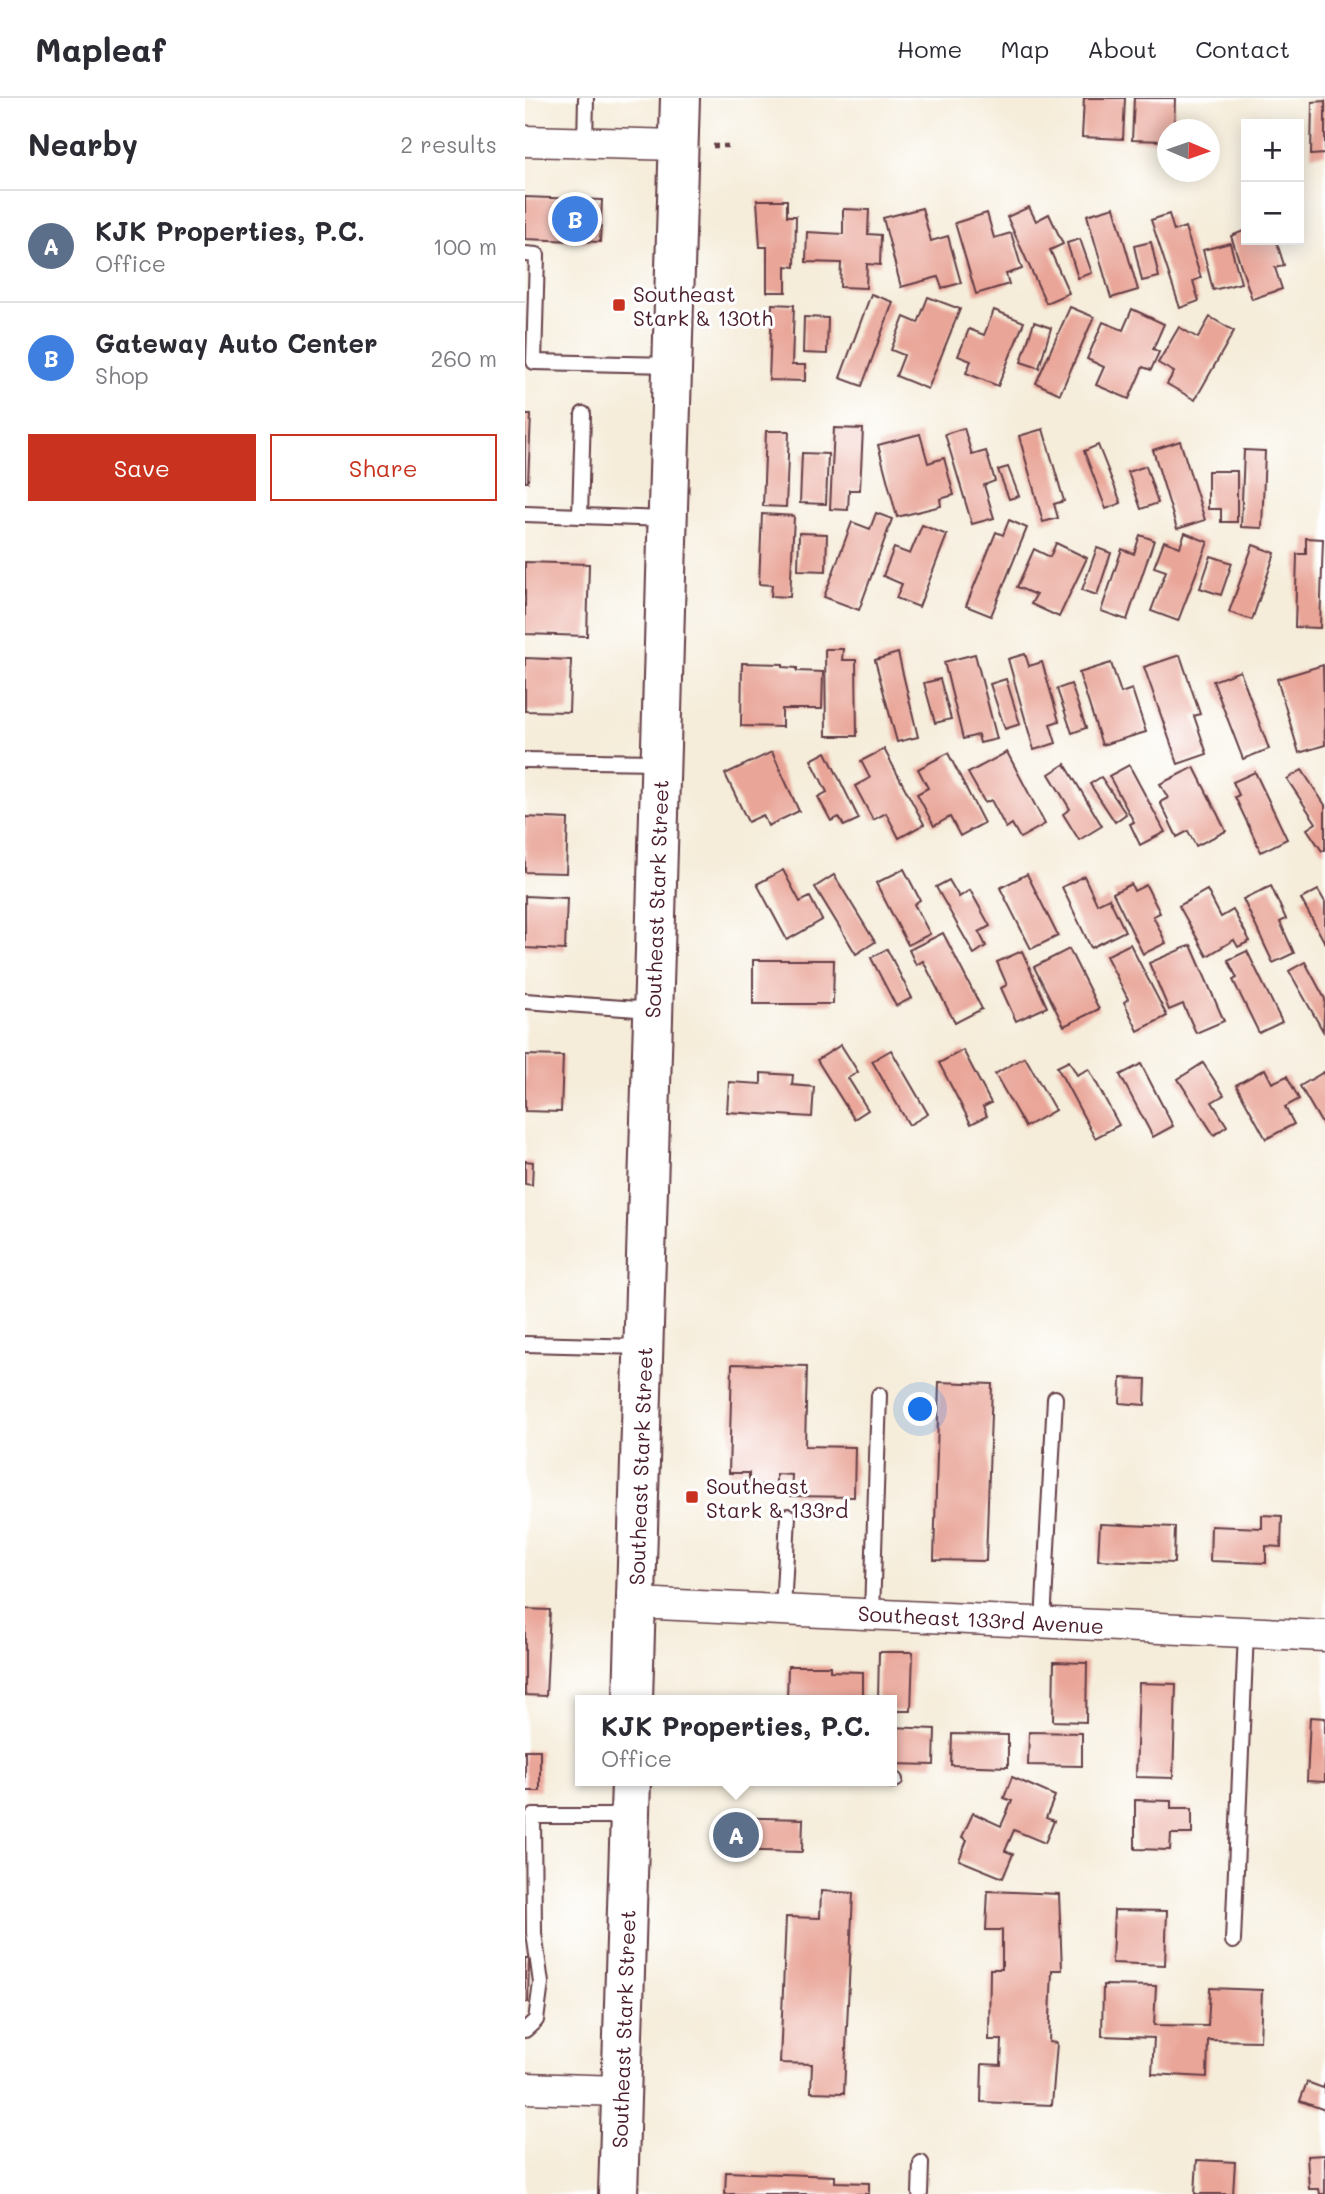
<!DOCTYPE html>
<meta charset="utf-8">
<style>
:root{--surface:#fff;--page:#f7f7f7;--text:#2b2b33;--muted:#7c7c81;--line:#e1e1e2;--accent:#c8321e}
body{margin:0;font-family:Mali,sans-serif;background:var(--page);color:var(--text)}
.controls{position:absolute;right:21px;top:21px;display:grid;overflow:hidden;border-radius:0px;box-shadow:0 4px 18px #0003}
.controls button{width:63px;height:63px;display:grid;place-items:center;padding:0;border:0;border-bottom:2px solid var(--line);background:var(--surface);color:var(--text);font:35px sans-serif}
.compass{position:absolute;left:632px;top:21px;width:63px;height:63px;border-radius:50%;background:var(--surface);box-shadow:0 4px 18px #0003;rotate:92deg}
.you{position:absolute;left:396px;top:1312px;width:24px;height:24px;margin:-18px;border:5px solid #fff;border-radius:50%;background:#1a73e8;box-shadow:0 0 0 10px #1a73e833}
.badge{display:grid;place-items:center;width:46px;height:46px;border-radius:50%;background:var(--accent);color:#fff;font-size:23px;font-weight:700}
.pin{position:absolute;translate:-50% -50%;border:4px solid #fff;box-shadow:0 2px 7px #0006}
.popup{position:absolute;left:50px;top:1597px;width:322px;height:91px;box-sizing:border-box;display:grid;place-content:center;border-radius:0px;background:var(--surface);filter:drop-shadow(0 2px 5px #0005);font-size:23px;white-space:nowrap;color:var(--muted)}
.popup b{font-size:26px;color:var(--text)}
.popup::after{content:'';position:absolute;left:50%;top:100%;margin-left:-14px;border:14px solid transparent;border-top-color:var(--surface)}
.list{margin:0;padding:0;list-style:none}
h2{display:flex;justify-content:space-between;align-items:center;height:91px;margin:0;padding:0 28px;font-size:30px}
h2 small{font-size:23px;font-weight:400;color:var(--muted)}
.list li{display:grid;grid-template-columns:46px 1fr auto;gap:21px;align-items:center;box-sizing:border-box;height:112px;padding:0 28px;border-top:2px solid var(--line)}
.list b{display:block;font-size:26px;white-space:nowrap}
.list p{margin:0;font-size:23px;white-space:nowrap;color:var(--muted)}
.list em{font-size:23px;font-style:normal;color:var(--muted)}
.actions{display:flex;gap:14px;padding:21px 28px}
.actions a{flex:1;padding:16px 0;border:2px solid var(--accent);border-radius:0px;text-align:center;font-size:24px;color:var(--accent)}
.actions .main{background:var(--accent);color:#fff}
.map{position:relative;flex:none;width:800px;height:2096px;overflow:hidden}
header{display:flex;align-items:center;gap:42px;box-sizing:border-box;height:98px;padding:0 35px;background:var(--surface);border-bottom:2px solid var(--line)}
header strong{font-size:33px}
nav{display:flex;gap:38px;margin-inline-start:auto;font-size:24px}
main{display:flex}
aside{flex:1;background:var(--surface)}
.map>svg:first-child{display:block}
.building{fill:#e9a598}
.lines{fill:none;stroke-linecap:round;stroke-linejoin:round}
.service-casing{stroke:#643e45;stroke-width:18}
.minor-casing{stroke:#643e45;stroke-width:33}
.primary-casing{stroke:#643e45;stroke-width:42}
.path{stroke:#643e45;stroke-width:4.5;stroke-dasharray:5 5;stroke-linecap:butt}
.service{stroke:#fff;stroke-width:14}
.minor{stroke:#fff;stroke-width:30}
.primary{stroke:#fff;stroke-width:38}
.poi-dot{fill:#c8321e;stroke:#fff;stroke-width:2.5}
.labels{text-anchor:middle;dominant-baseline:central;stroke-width:6;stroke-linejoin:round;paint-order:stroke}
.poi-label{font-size:21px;fill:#4a1f2b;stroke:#fff;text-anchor:start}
.street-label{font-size:21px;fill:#4a1f2b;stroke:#fff}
</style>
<header>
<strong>Mapleaf</strong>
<nav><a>Home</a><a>Map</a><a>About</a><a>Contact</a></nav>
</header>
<main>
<aside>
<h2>Nearby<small>2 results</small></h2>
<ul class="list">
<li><span class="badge" style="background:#5c6f8a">A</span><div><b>KJK Properties, P.C.</b><p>Office</p></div><em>100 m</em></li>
<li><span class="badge" style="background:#3f7fe0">B</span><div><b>Gateway Auto Center</b><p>Shop</p></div><em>260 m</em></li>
</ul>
<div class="actions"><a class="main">Save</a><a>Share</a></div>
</aside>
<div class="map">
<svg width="800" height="2096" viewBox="0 0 800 2096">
<rect width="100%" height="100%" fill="#fff"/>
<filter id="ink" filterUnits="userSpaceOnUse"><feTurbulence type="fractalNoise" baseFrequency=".0143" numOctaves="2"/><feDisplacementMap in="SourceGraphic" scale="14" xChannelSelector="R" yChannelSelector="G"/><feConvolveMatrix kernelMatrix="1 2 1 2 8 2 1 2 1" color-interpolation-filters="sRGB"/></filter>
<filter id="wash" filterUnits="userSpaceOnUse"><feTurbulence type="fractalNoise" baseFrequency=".00686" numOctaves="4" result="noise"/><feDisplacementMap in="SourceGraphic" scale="28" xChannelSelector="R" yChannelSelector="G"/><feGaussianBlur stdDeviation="1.57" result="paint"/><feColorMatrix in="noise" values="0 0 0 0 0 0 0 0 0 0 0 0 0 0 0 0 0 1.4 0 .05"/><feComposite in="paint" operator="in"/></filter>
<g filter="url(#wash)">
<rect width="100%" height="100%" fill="#f5ecd9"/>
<g id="blocks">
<g class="building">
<path d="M559,0h41l-2,41 -41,-2z"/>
<path d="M609,0h41l-1,32h-7v11l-35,-1z"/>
<path d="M800,3v53l-14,1 1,-53z"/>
<path d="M0,99l77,3 -2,42 -75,-3z"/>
<path d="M232,102h30v16h9l-1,51 -9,-1v26h-19v-45h-7z"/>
<path d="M504,109l7,14 13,-7 14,30 -13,6 19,43 -23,10 -39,-86z"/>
<path d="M589,109l24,83 -27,8 -24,-83z"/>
<path d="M397,110l9,33 17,-5 13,47 -19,5 -4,-11 -37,10 -18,-69z"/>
<path d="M318,111l26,1 -1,24 13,1 -1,30 -13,-1 -1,24 -26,-1 1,-24 -35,-1 1,-30 36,2z"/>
<path d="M462,115l7,25 17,-5 11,36 -16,5 3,10 -33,10 -21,-71z"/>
<path d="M644,116l5,17 11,-4 16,51 -8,3 6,20 -19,7 -29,-88z"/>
<path d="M721,132v10h30l8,25 -9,3 7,21 -30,10 -21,-63z"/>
<path d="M555,141l12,34 -14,5 -11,-35z"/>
<path d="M626,144l8,35 -17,4 -8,-35z"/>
<path d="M705,145l11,40 -28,7 -10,-40z"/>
<path d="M346,196l22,8 -31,84 -22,-8z"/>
<path d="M403,199l32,12 -32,80 -32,-13 8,-21 -13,-5 13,-33 14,6z"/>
<path d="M247,206l22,1 -2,60h13v16l-36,-1z"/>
<path d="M545,209l24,10 -34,77 -24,-11z"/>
<path d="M607,211l32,15 -11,25 6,3 -8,18 -8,-3 -14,32 -33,-14 8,-18 -17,-8 16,-37 20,8z"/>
<path d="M469,212l30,12 -26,64 -32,-13 5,-12 -13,-5 11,-27 15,6z"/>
<path d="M279,219l24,1 -1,36 -24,-1z"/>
<path d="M685,219l24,14 -39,69 -28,-16 7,-12 -16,-9 21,-36 19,11z"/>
<path d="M509,224l17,6 -12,40 -18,-6z"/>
<path d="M0,317h6l-3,67h-3z"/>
<path d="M309,330l29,1 -3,61h-11l-1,20 -18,-1z"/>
<path d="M439,330l8,27 14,-4 9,30 -11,4 10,33 -22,6 -27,-90z"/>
<path d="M518,331l21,72 -10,3 4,14 -15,4 -24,-86z"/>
<path d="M241,333h23l-3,76 -23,-1z"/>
<path d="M395,336l8,29 16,-5 10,37 -14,4 1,7 -44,11 -19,-72z"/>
<path d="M655,343l25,79 -28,9 -24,-79z"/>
<path d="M573,347l23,58 -15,6 -22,-58z"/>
<path d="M719,352l21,1 -3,77 -21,-1z"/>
<path d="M277,355l26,1 -2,50 -26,-1z"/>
<path d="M621,368l12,37 -17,6 -13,-37z"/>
<path d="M483,369l11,29 -10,3 -11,-29z"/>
<path d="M683,373h29v51h-16v-13h-13z"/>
<path d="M351,415l16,6 -33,91 -35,-13 28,-75 18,7z"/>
<path d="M237,416l32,2 -4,81 -19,-1 1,-11 -13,-1z"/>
<path d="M484,422l18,8 -36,88 -25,-10 30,-74 7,3z"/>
<path d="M397,427l25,10 -28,72 -23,-9 6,-14 -19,-8 11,-28 16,6z"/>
<path d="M274,435l28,1 -1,37 -28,-1z"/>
<path d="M660,435l23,9 -30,79 -27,-10 15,-40 -12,-4 10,-26 16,6z"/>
<path d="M615,437l14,5 -27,80 -26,-9 21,-62 12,5z"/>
<path d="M781,440l17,1 -3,89 -25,-1 2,-73h9z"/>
<path d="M531,445l31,15 -28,59 -28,-13 5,-9 -19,-8 17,-38 16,8z"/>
<path d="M728,447l22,8 -23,67 -23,-8z"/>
<path d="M572,450l14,5 -14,42 -15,-5z"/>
<path d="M686,458l21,7 -11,32 -21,-7z"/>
<path d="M0,464l64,2 -2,72 -62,-2z"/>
<path d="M300,551h18l-1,11h14l1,76h-31z"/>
<path d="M373,555l20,84 -21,5 -22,-82z"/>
<path d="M450,556l22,85 -17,4 -2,-8 -15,4 -19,-77z"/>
<path d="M500,556l4,12 13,-4 17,59 -9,3 6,19 -22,7 -26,-91z"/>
<path d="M655,557l20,59 -6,2 13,38 -29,10 -34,-97z"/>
<path d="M0,560l46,2 -2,52 -44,-1z"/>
<path d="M217,565l41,1v3l14,1v3l26,1 -1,37h-40v18l-41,-1z"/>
<path d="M586,565l10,30 11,-4 14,43 -44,13 -23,-72z"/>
<path d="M798,567l2,80 -26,8 -22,-74z"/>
<path d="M715,573l29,78 -26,10 -30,-78z"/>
<path d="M415,581l11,40 -16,4 -11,-40z"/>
<path d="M481,581l14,45 -15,5 -15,-45z"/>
<path d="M546,586l15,44 -14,5 -15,-44z"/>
<path d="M359,651l40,75 -25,14 -13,-25 -13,7 -18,-34 15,-8 -9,-17z"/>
<path d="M247,654l27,59 -31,15 -5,-11 -15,7 -23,-48z"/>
<path d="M301,654l33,67 -15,7 -5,-9 -8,4 -13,-24 9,-5 -16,-32z"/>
<path d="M482,654l38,72 -25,14 -8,-14 -6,4 -15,-28 -6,3 -17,-30z"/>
<path d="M423,655l36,70 -24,13 -10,-19 -16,9 -17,-32 11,-6 -10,-19z"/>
<path d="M540,666l37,62 -23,14 -16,-26 7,-5 -21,-35z"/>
<path d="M604,667l36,67 -25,13 -10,-21 4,-2 -25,-46z"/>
<path d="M669,669l32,64 -30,15 -8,-15 -11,6 -17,-35 8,-4 -8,-14z"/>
<path d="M777,672l23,35v45l-3,1 -15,-22 9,-6 -29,-44z"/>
<path d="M730,674l32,67 -26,13 -26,-55 4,-2 -6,-13z"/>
<path d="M576,679l25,37 -11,8 -25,-38z"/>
<path d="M0,719l43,2 -2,54 -41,-1z"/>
<path d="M379,771l16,31 -6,4 16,30 -22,11 -32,-62z"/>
<path d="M258,772l17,32 10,-5 12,23 -35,20 -30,-56z"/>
<path d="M502,776l31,62 -27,13 -31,-61z"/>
<path d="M309,777l41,67 -19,12 -41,-67z"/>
<path d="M559,778l13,28 12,-6 16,33 -34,17 -29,-61z"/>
<path d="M424,782l10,17 11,-7 20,36 -11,6 7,14 -12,8 -38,-67z"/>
<path d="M606,786l3,7 12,-6 14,28 -7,3 13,27 -23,11 -30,-61z"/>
<path d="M746,788l15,33 -6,3 14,31 -21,10 -30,-64z"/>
<path d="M682,792l14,27 12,-7 17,31 -12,6 -4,-7 -27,16 -28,-50z"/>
<path d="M793,792l7,12v41l-24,-44z"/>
<path d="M0,798l42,2 -2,52 -40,-2z"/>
<path d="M418,835l39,76 -27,14 -32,-62 -7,4 -7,-15z"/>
<path d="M605,846l37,72 -29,15 -14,-29 4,-3 -22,-43z"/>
<path d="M666,847l33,76 -28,12 -13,-29 -14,6 -20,-47z"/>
<path d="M362,851l25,49 -16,8 -25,-48z"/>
<path d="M544,851l30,60 -35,17 -30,-59z"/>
<path d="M497,853l25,56 -31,14 -15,-33 6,-3 -10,-23z"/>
<path d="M722,853l35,71 -23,11 -26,-53 4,-2 -9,-18z"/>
<path d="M228,862h81l-1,44h-80z"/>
<path d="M780,864l20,37 -2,32 -34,-60z"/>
<path d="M316,947l17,27 -10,6 20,32 -14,9 -37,-59z"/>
<path d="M366,952l37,64 -19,11 -37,-64z"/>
<path d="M438,952l28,53 -8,4 4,9 -16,8 -32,-61z"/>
<path d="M0,957l38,1 -2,56 -36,-1z"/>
<path d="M500,959l30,53 -30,17 -30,-53z"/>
<path d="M544,963l8,14 12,-6 30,56 -24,13 -38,-71z"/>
<path d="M678,965l21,32 -12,7 15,24 -13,9 -36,-56z"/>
<path d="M616,966l32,62 -20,11 -33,-62z"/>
<path d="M740,971l7,14 15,-7 12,23 -14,8 9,17 -28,15 -30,-54z"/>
<path d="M799,974l1,2v55l-25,-43z"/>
<path d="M236,975l32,2 -1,10 22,2 -2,30 -85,-5 2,-30 32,2z"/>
<path d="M0,1063l8,1 -1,23 -7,-1z"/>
<path d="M207,1266l75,2 -2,80 50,1 -1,50 -63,-1 1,-21 -16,-1v12l-27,-1v-12h-20z"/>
<path d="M596,1280l25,1 -1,26 -25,-2z"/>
<path d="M414,1284l53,2 -6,177 -52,-1z"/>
<path d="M737,1417l20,1 -1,31 -15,-1v17l-56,-2 1,-35 51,2z"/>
<path d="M575,1426l75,3 -1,36 -76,-3z"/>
<path d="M0,1511l25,1 -4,86 -21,-1z"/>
<path d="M354,1554h34l-2,59h-19v-11h-14z"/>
<path d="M529,1564l33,1 -1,59 -33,-1z"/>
<path d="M263,1568h42v5l33,1v28h-76z"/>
<path d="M614,1585l37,1 -3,94 -37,-1z"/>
<path d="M785,1619l15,1v64l-18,-1z"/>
<path d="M367,1629l43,2 -1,36 -42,-1z"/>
<path d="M504,1634l53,1v33l-54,-1z"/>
<path d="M427,1636l56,1v32l-57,-2z"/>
<rect x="0" y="1652" width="15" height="41"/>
<path d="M487,1679l43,19 -9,22 8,3 -9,22 -31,-13 -9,21 8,3 -10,24 -44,-18 8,-20 -5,-3 11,-24 28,13 11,-25 -8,-3z"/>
<path d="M610,1702l36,1v7h21v26h-21l-1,16 -35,-1z"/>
<path d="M197,1719l81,2 -1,33 -81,-2z"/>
<path d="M296,1793l32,2 -9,200 -33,-1 1,-28 -32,-1 6,-146 34,1z"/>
<path d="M463,1793l71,3 3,76h-10l-3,72 8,1 -5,62 -71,-3 1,-38 19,1 1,-25h-13l1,-71h12v-39h-16z"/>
<path d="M589,1812l53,1 -2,54 -53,-2z"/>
<path d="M0,1860h4l-1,44h-3z"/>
<path d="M578,1887l53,1 -2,39 54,1 2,-38 52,2 -2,51 -52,-1 -1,37 -55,-3 2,-36 -52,-2z"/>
<path d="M782,1984l16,6 2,-5v27l-25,-9z"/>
<path d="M800,2057v39h-5l-1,-5h-10l-2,-33z"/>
<path d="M672,2062l38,2 -2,32h-38z"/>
<path d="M201,2074l109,4v6l34,1v11h-144z"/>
</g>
</g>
</g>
<g filter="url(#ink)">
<use href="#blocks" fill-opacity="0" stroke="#643e45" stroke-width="2"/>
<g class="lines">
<g class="service-casing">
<g id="service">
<path d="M60,45l1,-45"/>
<path d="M0,156l12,1 -3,107 137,3"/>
<path d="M0,416l141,5"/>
<path d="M55,418l3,-102"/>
<path d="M0,662l134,2"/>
<path d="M0,903l126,9"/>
<path d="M0,1246l118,3"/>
<path d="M258,1512l5,-94"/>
<path d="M347,1516l7,-219"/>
<path d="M518,1525l12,-225"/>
<path d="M367,1682h3"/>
<path d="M708,1843l13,-309"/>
<path d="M0,1932l11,-10 5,-37 -7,-50 -1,-117h94"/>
<path d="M395,2096l1,-31"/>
</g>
</g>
<g class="minor-casing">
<g id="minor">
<path d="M0,43l154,4"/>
<path d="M111,1505l689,33"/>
<path d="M0,1990l96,3"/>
</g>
</g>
<g class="primary-casing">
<g id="primary">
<path d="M108,1602l47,-1602"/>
<path d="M93,2096l13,-413"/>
</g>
</g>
<path class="path" d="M188,48h20"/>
<use href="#service" class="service"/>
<use href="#minor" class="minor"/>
<use href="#primary" class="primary"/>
</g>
</g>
<g class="poi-dot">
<rect x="87" y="200" width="14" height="14" rx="3.5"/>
<rect x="160" y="1392" width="14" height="14" rx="3.5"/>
</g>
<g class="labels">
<g class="poi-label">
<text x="108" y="195">Southeast<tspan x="108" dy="24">Stark &amp; 130th</tspan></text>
<text x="181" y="1387">Southeast<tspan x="181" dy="24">Stark &amp; 133rd</tspan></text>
</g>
<g class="street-label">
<text transform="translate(131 801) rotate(-88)">Southeast Stark Street</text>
<text transform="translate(115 1368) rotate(-88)">Southeast Stark Street</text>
<text transform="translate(456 1521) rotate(3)">Southeast 133rd Avenue</text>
<text transform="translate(98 1931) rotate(-88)">Southeast Stark Street</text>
</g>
</g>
</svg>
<div class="controls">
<button>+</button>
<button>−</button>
</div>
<svg class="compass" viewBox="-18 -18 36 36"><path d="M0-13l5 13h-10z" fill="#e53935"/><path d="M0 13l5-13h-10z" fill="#7c7c81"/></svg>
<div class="you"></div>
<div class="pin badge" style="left:211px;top:1737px;background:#5c6f8a">A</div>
<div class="popup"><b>KJK Properties, P.C.</b>Office</div>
<div class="pin badge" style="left:50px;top:121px;background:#3f7fe0">B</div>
</div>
</main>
